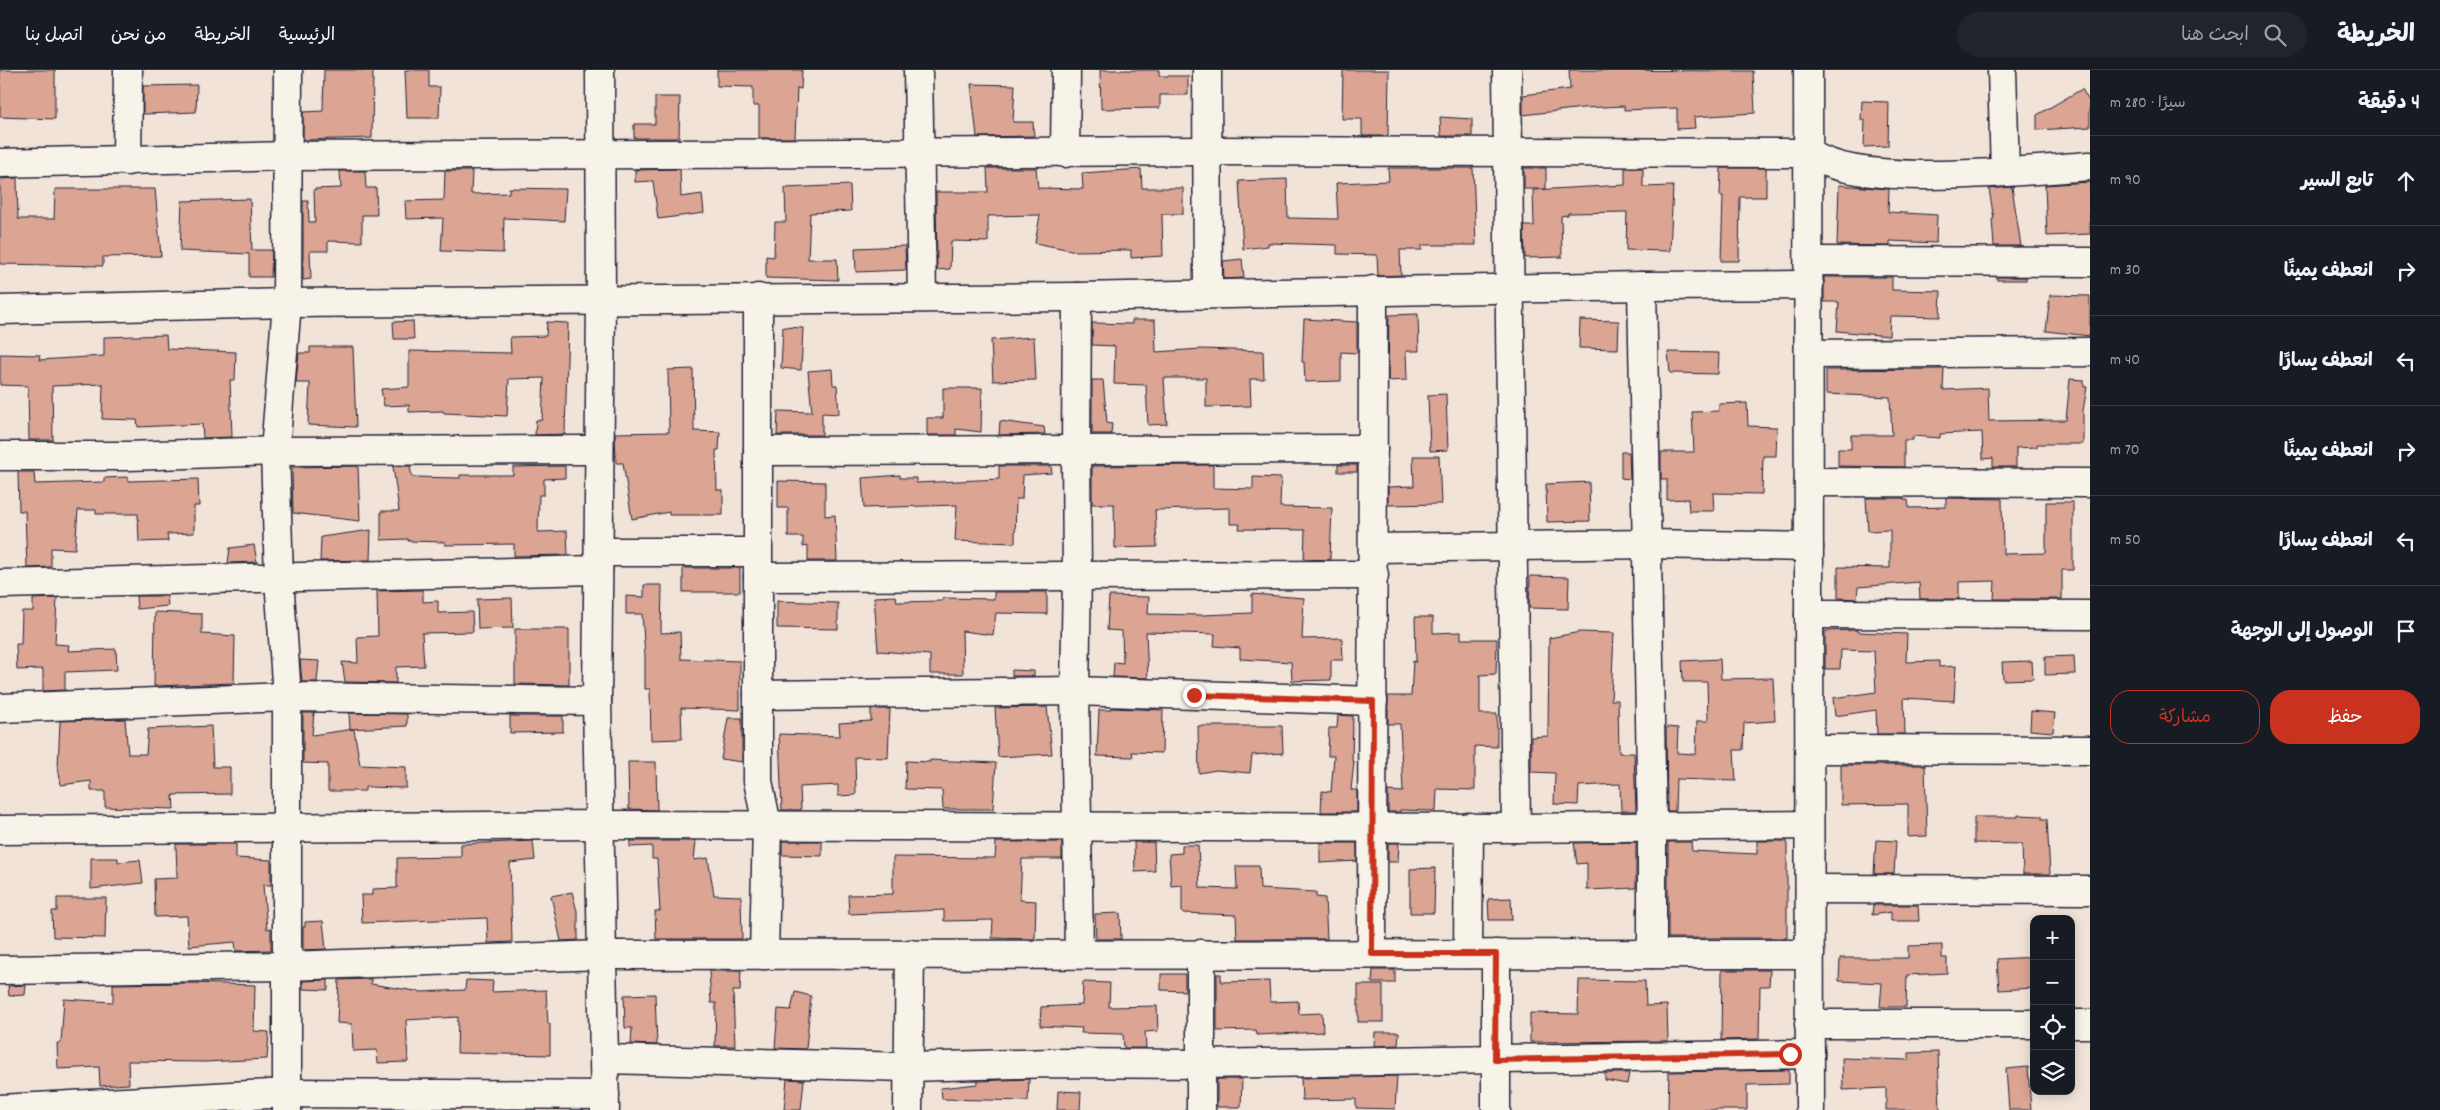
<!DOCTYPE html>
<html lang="ar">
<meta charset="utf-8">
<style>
:root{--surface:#171b24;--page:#20242c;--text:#f1f3f6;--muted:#9ea1a6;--line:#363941;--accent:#c8321e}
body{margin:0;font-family:Dekko,"Playpen Sans Arabic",sans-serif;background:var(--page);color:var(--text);direction:rtl}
.controls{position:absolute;right:15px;bottom:15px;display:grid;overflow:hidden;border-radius:10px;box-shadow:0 2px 12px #0003}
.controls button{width:45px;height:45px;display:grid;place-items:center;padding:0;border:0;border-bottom:1px solid var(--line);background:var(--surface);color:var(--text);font:25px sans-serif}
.stop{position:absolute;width:15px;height:15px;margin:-11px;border:4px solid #c8321e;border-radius:50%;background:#fff}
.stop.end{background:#c8321e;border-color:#fff;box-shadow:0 1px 5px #0008}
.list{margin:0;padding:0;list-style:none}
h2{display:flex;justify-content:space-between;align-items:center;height:65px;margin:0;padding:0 20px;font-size:21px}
h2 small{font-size:16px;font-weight:400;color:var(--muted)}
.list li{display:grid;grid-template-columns:32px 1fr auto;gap:15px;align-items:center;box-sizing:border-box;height:90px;padding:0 20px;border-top:1px solid var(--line)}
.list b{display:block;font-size:19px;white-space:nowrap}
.list em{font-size:16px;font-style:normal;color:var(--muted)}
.actions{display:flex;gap:10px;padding:15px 20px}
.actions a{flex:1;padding:11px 0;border:1px solid var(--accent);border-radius:20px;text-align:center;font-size:18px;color:var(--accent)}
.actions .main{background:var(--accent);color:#fff}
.icon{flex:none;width:28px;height:28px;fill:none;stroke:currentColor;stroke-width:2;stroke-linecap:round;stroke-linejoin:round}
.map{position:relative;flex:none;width:2090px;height:1040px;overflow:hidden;direction:ltr}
header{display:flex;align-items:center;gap:30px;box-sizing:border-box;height:70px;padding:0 25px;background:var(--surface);border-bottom:1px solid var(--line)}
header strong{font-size:24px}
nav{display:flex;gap:28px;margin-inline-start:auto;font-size:18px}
.search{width:350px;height:45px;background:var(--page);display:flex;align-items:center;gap:12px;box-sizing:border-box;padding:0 18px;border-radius:28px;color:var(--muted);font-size:19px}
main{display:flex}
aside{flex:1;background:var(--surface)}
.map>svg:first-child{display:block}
.building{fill:#dba493;stroke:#22223b}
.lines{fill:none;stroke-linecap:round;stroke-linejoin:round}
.minor-casing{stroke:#22223b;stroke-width:31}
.minor{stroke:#f7f3e8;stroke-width:28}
.route{stroke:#c8321e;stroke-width:6}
</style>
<header>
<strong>الخريطة</strong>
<div class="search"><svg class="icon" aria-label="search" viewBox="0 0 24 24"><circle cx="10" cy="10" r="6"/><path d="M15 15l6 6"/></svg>ابحث هنا</div>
<nav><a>الرئيسية</a><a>الخريطة</a><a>من نحن</a><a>اتصل بنا</a></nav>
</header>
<main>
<aside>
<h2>4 دقيقة<small>سيرًا · 280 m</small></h2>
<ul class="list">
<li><svg class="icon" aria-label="ahead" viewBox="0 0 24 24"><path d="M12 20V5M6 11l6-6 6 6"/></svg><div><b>تابع السير</b></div><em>90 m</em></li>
<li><svg class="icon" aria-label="right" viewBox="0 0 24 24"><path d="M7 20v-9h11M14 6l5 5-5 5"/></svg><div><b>انعطف يمينًا</b></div><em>30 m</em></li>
<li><svg class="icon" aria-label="left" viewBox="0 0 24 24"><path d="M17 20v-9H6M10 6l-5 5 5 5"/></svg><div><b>انعطف يسارًا</b></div><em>40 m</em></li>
<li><svg class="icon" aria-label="right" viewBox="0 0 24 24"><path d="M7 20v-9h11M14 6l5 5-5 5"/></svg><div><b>انعطف يمينًا</b></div><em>70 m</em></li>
<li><svg class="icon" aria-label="left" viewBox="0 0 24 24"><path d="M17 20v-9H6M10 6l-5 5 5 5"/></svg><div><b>انعطف يسارًا</b></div><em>50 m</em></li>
<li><svg class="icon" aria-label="arrive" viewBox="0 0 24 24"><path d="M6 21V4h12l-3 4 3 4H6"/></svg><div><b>الوصول إلى الوجهة</b></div></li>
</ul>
<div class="actions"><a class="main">حفظ</a><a>مشاركة</a></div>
</aside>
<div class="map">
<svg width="2090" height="1040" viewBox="0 0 2090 1040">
<rect width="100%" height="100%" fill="#f1e3d7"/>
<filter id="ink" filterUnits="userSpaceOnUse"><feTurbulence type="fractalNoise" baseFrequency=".02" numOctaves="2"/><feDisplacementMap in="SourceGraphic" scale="10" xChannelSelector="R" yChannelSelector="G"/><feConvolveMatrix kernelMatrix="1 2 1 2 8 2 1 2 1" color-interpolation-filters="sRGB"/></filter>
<g filter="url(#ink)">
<g class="building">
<path d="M0,0h55v49l-55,-2z"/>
<path d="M324,0h49l-1,68 -69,2v-28l20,-1z"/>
<path d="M405,0h24v17h11l-1,31h-32z"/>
<path d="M717,0h85l-1,19 -4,-1 -2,50h-36v-32h-6v-19l-36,-1z"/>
<path d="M1100,0h59v6h29v19h-28v13l-59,1z"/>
<path d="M1343,0h46l-1,66h-26v-17h-20z"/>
<path d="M1569,0l184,1 2,42 -61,4 1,11 -18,1v-21l-53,2v-4l-41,2 -60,7v-20l47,-6z"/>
<path d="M971,14l44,1 -2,37h20l1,14 -57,1z"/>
<path d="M197,15l-1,27 -53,2v-28z"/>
<path d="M2082,19l8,14v24l-53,3v-15z"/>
<path d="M655,27h25l-1,41h-45v-14h21z"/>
<path d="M1862,31l27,1 -1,44 -24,1 1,-27h-4z"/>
<path d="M1440,47l32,2v17h-31z"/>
<path d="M987,98h49l2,20 45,1 -1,-16 59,-4 1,19h41v26h-21l1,42 -32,2v-8l-55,1 -41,-8 5,-28 -52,1v26l-37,-1 -1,28 -13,1 -1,-78h52z"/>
<path d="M1388,98h85l3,77h-54v5h-22l1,25 -23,1 -1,-21 -40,-1v-9l-69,-2v3l-25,3 -4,-68 48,-2 1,39 50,1 -2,-36 53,-2z"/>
<rect x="1524" y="98" width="22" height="21"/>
<path d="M1625,98h18v19l30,-1 -3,65 -44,-1 1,-38 -59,1v2l-7,1 1,41 -37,1 -1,-32h10l-1,-36 92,-5z"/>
<path d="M1721,98h45v29h-26l-1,64h-18l2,-65h-3z"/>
<path d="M680,99l1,28 21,-3 2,19 -46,6 -5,-38 -18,1v-12z"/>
<path d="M340,101h25l1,17h10l1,27h-15v27l-34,-1v10h-18l1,28 -8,1v-79h5l1,21h6l-1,-33 27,-1z"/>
<path d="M445,101h27l-1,23 38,-1v-5l57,1 -2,32 -60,-3 -1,35 -62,-2 2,-33 -37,1 -1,-18 39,-1z"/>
<path d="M17,108l1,41h36l1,-30h100l6,67 -58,1v9l-103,-2v-85z"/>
<path d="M2090,112v52l-43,2 -2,-51z"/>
<path d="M850,115l1,26 -41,2 -2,46h29l1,21 -72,-2v-22l8,1 1,-35h11l-1,-34z"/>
<path d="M1839,115l50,4 -1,23 49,3 -1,28 -46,-2v5l-53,-1z"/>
<path d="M2012,117l9,59h-27l-2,-27h2l-5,-30z"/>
<path d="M250,129l2,51h20l-1,27h-22v-23l-69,-3 2,-50z"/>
<path d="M905,176l1,24 -50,2 -1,-24z"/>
<path d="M1242,189l2,19 -20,1 -1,-18z"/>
<path d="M1824,207h68v13l49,1 -1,26 -50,-1 -1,20 -52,-5 2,-29h-15z"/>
<rect x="1997" y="207" width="29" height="3"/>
<path d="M2050,225l40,1v40l-44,-5z"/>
<path d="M1418,244l1,37h-13l1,29 -19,1 1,-66z"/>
<path d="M1304,249l53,3v31l-16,-1v29l-36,1 -1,-20h-2z"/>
<path d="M1132,250h23l1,32 45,-3 62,2 1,28h-14l1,27 -45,1v-29h-42l3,46 -19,1 -2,-40 -32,-1 1,-38 -23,-1v-22l40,1z"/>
<path d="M1580,250l39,1 -1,28 -39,-1z"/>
<path d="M413,251l1,18h-20l-1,-17z"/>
<path d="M547,252l21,1 -3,111 -30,1 1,-15h6l2,-42 -35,1 -2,37 -63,-3 -1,-2 -34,1v-7l-25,1 -3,-17 28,-2v-36l102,2 -1,-16 36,-1z"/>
<path d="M783,257l20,1 -2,42 -20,-2z"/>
<path d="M166,265l1,14 69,3 -1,28h-5l2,57 -29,1 -1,-14 -64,3 -1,-7 -35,-1 1,-35 -51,2 1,54h-24l-1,-54 -28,-1v-31l40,1 -1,5 65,-4v-19z"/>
<path d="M1034,267l2,43 -43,1 -2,-41z"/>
<path d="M310,277h43l3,80 -48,-2 2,-42h-14l3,-30h11z"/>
<path d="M1668,282l51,1 -1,21 -48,-1z"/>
<path d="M693,299l1,62 26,1 -1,18h-3l1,40h6v25h-54v-3l-37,7 -9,-56h-7l-1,-30 54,-1 -1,-62z"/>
<path d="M832,299l1,16h4l2,29 -17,-1v22h-45l1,-24 34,1 -4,-41z"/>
<path d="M1944,299l-1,21 45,-2 1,33 77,-1 4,-41 14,1v7h3l-4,24v33h-46v3l-21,1v19h-23v-9l-10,1 -1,-27 -42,2v4l-27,-2v4h-9v27l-66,-1v-17h13v-14h41l-2,-38 -64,-3v-24z"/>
<path d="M1092,310h11l4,43 5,1 -1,10h-19z"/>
<path d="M943,318h39l-1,44 -25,-3v6h-29v-17h16z"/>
<path d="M1446,324l2,56 -18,1 -2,-56z"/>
<path d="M1747,333l1,23 29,1 -1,29h-13l-1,38 -49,-1 1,18h-25l-1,-12 -21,1v-21h-6v-27h33l-2,-40 27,-1v-7z"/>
<path d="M1000,351l44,6 1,7 -46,1z"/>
<path d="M1621,382h8l1,27 -9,-1z"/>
<path d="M1413,386h26l2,48 -53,1v-18l26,-1z"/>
<path d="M1213,395v23l40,1v-12l28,1 -1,29 52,1 -2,52 -26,-1 1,-29 -66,-1 1,-5h-10v-16l-75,2 2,37 -42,1 -1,-44h-22v-38z"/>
<rect x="1338" y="395" width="19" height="7"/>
<path d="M358,396l2,55 -67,-8 -1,-46z"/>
<path d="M393,396h17l2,11 48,1v-3h53v-8l52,-1v12l-21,1v16h-5l-1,37 29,-1 1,24 -54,1v-12l-69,1v-3l-37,-1v-2l-27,1v-29h18z"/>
<path d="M999,396h52l1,7 -29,2 -1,24h-6l-1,44 -60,-2 2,-36 -93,3 -2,-30 38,-3v3h16v5l83,-4z"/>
<path d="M18,402h16l1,12 69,-2v-4l24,-1v4l70,-2 1,27h-5v27l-27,1 1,7 -29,1 -1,-28h-42v-4h-18l-3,39 -24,-1v19l-24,1 -2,-57h-6z"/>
<path d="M778,411l47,1v34l10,-1 2,46h-29v-15l-5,1v-10h-15v-29h-10z"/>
<path d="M1589,412l1,39 -43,1 -1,-38z"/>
<path d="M1866,428h38v2h4l1,8 37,-1v-9l56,1 1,55 43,-1v-51h27v68h-11v29h-68l1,-18 -36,1v17h-39l-1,-17 -61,5 -1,12 -19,-1v-31l52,1v-38l-22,1z"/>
<path d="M371,460l-1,30 -50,1 1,-24z"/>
<path d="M254,475l3,17 -29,1 2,-15z"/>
<rect x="683" y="498" width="57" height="24"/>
<path d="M1530,506l39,1 -1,32 -39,-1z"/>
<path d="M644,515h18l-1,48 19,-1 1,27 59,2v49l-59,-2 1,31 -31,1 -1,-51h-5v-33l-3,-42h-16v-18l18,1z"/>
<path d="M423,520v12l15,-1v12l34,-1 1,20 -51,1 2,33 -28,1v16l-51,-1 -3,-20 16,1 -1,-26 21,-1 -1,-45z"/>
<path d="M994,522h53v22l-51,-1 -3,22 -31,-4 1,43h-33v-19l-52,-4 -4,-54 22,-1 1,6 45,-1 1,-3 51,1z"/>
<path d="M1252,524l52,4 -2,41 40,-1 1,22h-12v20l-39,1 -1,-19 -51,-3v-11l-26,-2 1,-12 -69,-2 2,46 -35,-1 1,-15 9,1 -1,-32 -15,-1 2,-34 40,1 -1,17 54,1 50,-2z"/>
<path d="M136,526h31l1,10 -31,3z"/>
<path d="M57,528l-2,46 14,1 -1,6 48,-2 1,21 -52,2v18l-22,1v-22l-26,1 -1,-26h5l1,-33h11v-12z"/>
<path d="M512,528l1,30 -35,1 -1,-30z"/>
<path d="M777,531l61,2v26l-61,-1z"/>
<path d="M155,542l47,2v20l33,2 -1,47 -80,3z"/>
<path d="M1415,547h18v16l28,-1v7h36l-1,35 -16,1v39h17v33l-22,-1v44l-38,-1 -1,22 -36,-1v2h-12v-21l15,1 -3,-68h-12v-28h23l2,-35 3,1z"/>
<path d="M515,559h54v56l-54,-1z"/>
<path d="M1857,560v2l50,2 -1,28 33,-1v6l17,-1 -2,35 -50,-3 1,36h-28l-1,-24 -41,6 -2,-18 43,-6 -2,-41 -33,-1 -1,19h-15v-38z"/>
<path d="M1580,562l34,1 -3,67h7l1,53h15l2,58h-15l-1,-27 -41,2 -1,19 -24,-1 1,-31 -24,-1v-35l17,-1 1,-98z"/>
<path d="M2074,586l1,18 -30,1v-18z"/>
<path d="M1720,589l1,20 52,-1 2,43 -31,2 -1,27h-9l2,31 -60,-2 -1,32h-8l-1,-84 12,1 -1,25 19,1 1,-33h11l-1,-39h-24l-1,-21z"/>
<path d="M300,590l19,1 -2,21h-15z"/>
<path d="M2032,591l1,18 -30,1 -1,-18z"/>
<path d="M1012,600l22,1v5h-22z"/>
<path d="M1047,637l5,47 -54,3 -3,-49z"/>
<path d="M1111,638l52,2 -1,43 -30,-1 1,5 -36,-1 2,-46h11z"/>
<path d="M871,639h19l-2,49 -33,-1 1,38 -18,1v-11l-38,2 1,23h-19l-3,-76 61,2 -1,-13 32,-2z"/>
<path d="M2031,641l24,2 -2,19 -23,-2z"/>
<path d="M303,643h11l-2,22 42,-6 6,36 46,2v21l-41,-1v4h-37v-27l-25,-1z"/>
<path d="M349,643l58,1v12l-57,3z"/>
<path d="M1338,645l15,1 -1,45 2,1 -3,28h6v22h-36l1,-21 9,1 3,-36h-6l1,-28h8z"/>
<path d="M510,646h53v16l-53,1z"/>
<path d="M728,648h14v44l-21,-3z"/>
<path d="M125,649l3,35h18l2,-25 63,-3 2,41h17v27l-57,1 1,14 -69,-2v-16h-14v-10l-30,4 -3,-18 2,-46z"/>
<path d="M1198,656h84l1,27 -31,2 -2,18 -34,-3 -17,3z"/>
<path d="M930,690l66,3 -3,46h-50l-1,-19 -37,-1 1,-28 24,1z"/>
<path d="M628,692h28l1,48 -28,-1z"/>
<path d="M1841,695h84l2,71 -19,1v-33l-67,1z"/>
<path d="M2018,745l24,1v3h5l3,55h-27l-1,-30 -48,-1v-26h44z"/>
<path d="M1876,770l20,1 -2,33h-20z"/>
<path d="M533,771l2,19 -25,3 2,79 -24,1 -1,-25 -125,5 -1,-28h11v-6l25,-1v-30l64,-1v-13z"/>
<path d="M630,771h66l-2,19 14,-2 6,37 27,1 1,43h-86l-1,-28h5l-3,-52h-5v-13l-22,1z"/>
<path d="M782,771h40v15l-40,-1z"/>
<path d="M1757,771h30v97h-119v-96h23l1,9 65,3z"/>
<path d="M996,772h66v17h-40l-2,41 16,1 -1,38 -43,-1 1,-18 -49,1v-11l-95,4 -1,-19 45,-1v-37l102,1z"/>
<path d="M1134,772h20l1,29 -20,1z"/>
<path d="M1636,772v46l-49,2v-27l-10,1 -3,-21z"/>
<path d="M1320,773h37v18l-37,2z"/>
<path d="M1388,773h11l-1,19h-10z"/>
<path d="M176,774h60v14l35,2v25h-8l4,44 4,-1v22l-35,1 -1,-9 -46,4 -2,-30 -32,1 -1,-38 23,-1z"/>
<path d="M1182,775h16l2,43 37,1 -1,-23h23l1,23 56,3v5l9,1 2,41h-90l-1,-24 -54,-2v-28l-11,1 -2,-32 13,-1z"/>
<path d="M91,788h27v4l22,-2 3,23 -52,6z"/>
<path d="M1435,798l-1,45h-24v-44z"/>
<path d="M572,822l6,23v25l-17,1 -10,-45z"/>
<path d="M57,828h49l-1,40 -52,-1 -1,-26h5z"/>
<path d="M1511,828l1,22h-23l-1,-21z"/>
<path d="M1873,835h45l1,16h-28v-9l-19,3z"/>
<path d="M1120,843l1,26h-25l-1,-25z"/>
<path d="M323,851l3,28 -23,1v-23h2v-5z"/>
<path d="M1942,875v13h5v15l-40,2 -1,32h-26l2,-24 -43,-2 1,-23h68v-12z"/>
<path d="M2034,887v31l-35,2 -2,-31z"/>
<path d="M1373,900h22v13h-23z"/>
<path d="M1722,900h48l-1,16h-9l-1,53 -38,1z"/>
<path d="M709,901h32l-1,20h-7l2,55h-20l1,-43h-5z"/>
<path d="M1161,904h24v17l-24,-1z"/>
<path d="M1217,904h4v8l48,-1 1,21 28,-1 1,13 23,-1 1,19 -66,3 -1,-5 -39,1z"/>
<path d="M371,909v5l51,8 43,-2 1,-10 27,1 -1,11 54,-2 2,34h2v31l-93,-2 1,-36 -52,3 2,42 -30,1 -1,-13 -24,1 -1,-27 -15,-1 2,-43z"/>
<path d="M328,910v10l-25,-1v-8z"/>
<path d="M1579,910l66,1 1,25 21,-1 1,36 -138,1v-29l48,1z"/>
<path d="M1083,912l27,1 -1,24 48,-1 1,25 -13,1 1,16h-22l-1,-14 -42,-1 1,-5 -42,-2 1,-19 41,-2z"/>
<path d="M191,913l64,2 -1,46 15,1 -2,27 -63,3 -76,-1 1,23 -29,2 -1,-19 -41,2 -1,-26h4l3,-44 49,3v-18z"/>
<path d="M26,915l-1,10 -16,1 -1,-10z"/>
<rect x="1358" y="915" width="25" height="37"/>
<path d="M795,922l16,4 -5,53 -31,-1 3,-39 13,1z"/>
<path d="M655,924l2,51 -26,-1 1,-16h-7l-1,-33z"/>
<path d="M1375,962h24l-1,13 -24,1z"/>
<path d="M1938,982l2,58h-54v-22l-43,2 -1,-32 67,2v-7z"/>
<path d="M2028,997l3,43h-22l-3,-41z"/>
<path d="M1789,1000v14l-42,1v25h-79l1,-38z"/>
<path d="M1605,1003h24l-2,11 -22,-4z"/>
<path d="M1397,1006l-2,33 -39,-1v-9l-54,1 -1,-22z"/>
<path d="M787,1009l17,1 -3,30h-17z"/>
<path d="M1029,1009l-1,22 -86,-2 -1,-11 36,-4v-3z"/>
<path d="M1217,1009h25l-1,28h-24z"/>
<path d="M1058,1021l23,1 -1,18h-23z"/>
</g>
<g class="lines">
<g class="minor-casing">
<g id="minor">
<path d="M600,0l1,231 -4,400 8,409"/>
<path d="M918,0l4,226"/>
<path d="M1207,0l1,224"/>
<path d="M1507,0l9,758"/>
<path d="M1808,0l2,1040"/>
<path d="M2002,0l3,102"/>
<path d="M1065,83l1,-83"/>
<path d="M127,91l1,-91"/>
<path d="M0,93l288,-7 919,-5 602,2c50,37 217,17 281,13"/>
<path d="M1809,191l281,1"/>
<path d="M1642,216l10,540v128"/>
<path d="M1077,227l-1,154 1,124 -2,116 4,263"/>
<path d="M758,228v483l9,44 -3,130"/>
<path d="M0,240l287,-7 790,-6 565,-11 167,-1"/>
<path d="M1809,284l281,-2"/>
<path d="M758,381l615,-2"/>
<path d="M0,386h128l147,-5 324,-1"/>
<path d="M1809,412l281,1"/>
<path d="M1374,478l274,-4 161,3"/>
<path d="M599,482h158"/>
<path d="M758,507l616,-2"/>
<path d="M0,514l598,-14"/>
<path d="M1809,544l281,1"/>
<path d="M758,625l317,-4 298,10"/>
<path d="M0,638l287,-11 310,4"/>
<path d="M1809,679l281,1"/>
<path d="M0,760l599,-5 917,3 293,-3"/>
<path d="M1810,819l280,1"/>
<path d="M1372,884l1,-664"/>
<path d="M1468,884l1,-127"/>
<path d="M1496,884v156"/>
<path d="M0,900l287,-4 316,-11 1207,-1"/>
<path d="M1809,954h225"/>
<path d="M2071,954h19"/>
<path d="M605,989l304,8 144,-4 148,1 609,-10"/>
<path d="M0,1039l287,-16 318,2"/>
<path d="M287,1040v-413l-8,-119 -4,-127 12,-148 1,-233"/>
<path d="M908,1040l2,-156"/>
<path d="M1201,1040v-156"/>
</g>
</g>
<use href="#minor" class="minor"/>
</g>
</g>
<g class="lines" filter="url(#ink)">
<path class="route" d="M1194,625l179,6 -1,253h124l-1,106 295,-6"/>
</g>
</svg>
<div class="controls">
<button>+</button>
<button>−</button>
<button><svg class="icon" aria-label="locate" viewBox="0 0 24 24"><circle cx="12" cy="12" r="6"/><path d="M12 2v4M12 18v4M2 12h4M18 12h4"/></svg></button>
<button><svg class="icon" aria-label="layers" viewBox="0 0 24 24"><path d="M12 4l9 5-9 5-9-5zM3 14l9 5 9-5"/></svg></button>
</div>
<div class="stop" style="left:1790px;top:984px"></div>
<div class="stop end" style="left:1194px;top:625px"></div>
</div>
</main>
